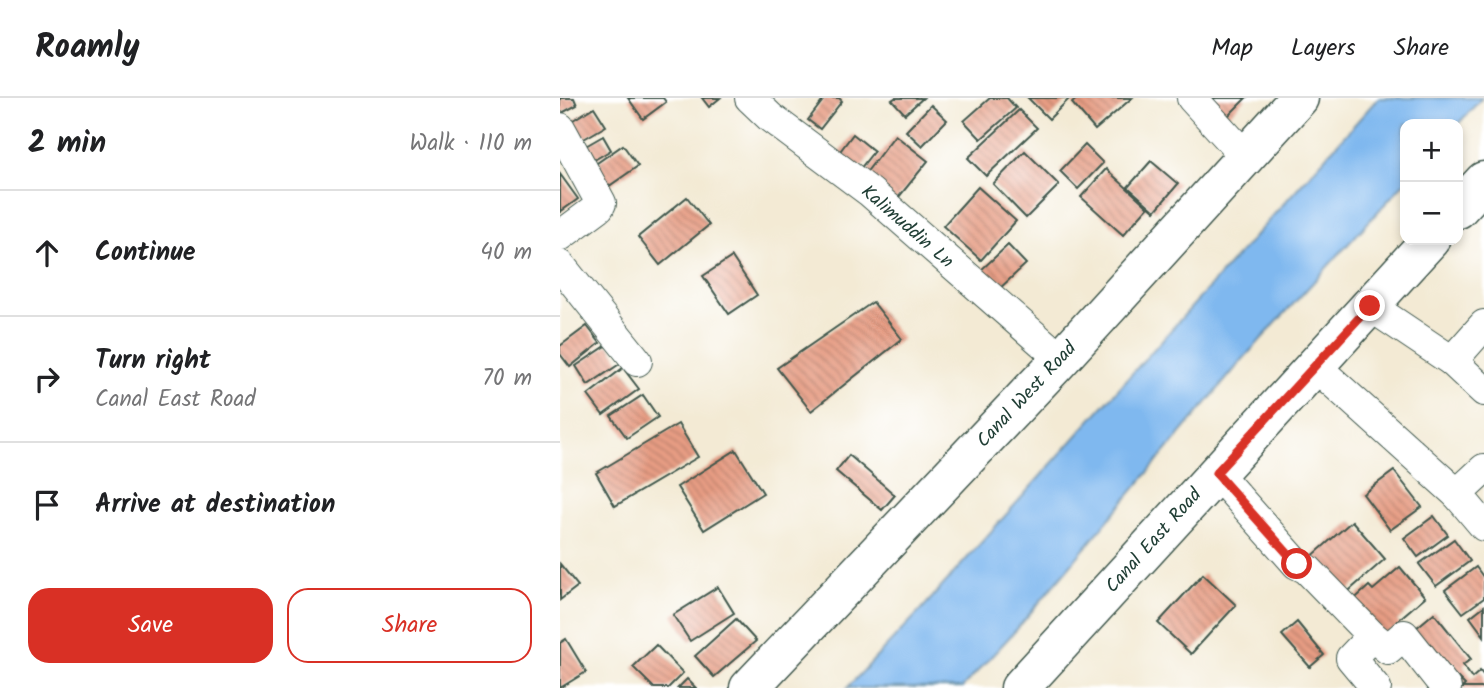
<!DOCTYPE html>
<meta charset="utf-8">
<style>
:root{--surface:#fff;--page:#f2f2f2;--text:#202124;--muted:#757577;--line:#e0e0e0;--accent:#d93025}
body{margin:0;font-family:Kalam,sans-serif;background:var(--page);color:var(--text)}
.controls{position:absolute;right:21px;top:21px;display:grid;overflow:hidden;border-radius:14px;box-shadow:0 4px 10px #0003}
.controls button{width:63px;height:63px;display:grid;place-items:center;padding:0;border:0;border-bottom:2px solid var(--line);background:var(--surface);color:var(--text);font:35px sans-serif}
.stop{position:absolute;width:21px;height:21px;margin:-16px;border:5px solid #d93025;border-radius:50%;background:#fff}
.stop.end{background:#d93025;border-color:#fff;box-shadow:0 2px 7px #0008}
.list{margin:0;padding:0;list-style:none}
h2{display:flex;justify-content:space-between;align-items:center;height:91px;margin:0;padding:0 28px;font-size:30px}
h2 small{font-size:23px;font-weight:400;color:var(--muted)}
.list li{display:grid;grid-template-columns:46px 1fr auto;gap:21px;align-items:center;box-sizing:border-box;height:126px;padding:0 28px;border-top:2px solid var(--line)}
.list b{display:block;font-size:26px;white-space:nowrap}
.list p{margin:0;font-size:23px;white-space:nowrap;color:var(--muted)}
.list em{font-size:23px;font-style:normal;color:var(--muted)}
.actions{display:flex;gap:14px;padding:21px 28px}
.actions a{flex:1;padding:16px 0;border:2px solid var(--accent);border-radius:21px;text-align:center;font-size:24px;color:var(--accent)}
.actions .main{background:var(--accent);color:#fff}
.icon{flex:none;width:38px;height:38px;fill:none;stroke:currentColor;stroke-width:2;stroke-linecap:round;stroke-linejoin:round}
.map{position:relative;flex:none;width:924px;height:590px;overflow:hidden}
header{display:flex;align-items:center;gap:42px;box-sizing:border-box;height:98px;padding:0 35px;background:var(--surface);border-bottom:2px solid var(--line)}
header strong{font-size:33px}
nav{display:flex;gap:38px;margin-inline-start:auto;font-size:24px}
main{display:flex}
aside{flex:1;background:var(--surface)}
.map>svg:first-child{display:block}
.water{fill:#7fb8ef;stroke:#4f7a92;stroke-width:2}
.building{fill:url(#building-back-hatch)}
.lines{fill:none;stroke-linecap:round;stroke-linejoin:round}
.minor-casing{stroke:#3f574c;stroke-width:32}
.major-casing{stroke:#3f574c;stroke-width:41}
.minor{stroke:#fff;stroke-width:30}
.major{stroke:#fff;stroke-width:38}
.route{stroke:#d93025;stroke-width:9}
.labels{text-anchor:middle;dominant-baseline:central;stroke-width:6;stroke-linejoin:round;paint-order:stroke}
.street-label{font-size:19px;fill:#1f3d34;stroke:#fff}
</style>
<header>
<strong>Roamly</strong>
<nav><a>Map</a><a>Layers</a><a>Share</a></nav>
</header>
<main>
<aside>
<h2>2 min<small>Walk · 110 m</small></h2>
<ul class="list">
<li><svg class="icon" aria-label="ahead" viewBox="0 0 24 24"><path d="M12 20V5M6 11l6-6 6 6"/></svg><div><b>Continue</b></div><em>40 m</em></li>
<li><svg class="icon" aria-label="right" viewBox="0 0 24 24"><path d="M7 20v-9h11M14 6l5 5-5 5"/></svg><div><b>Turn right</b><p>Canal East Road</p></div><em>70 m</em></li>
<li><svg class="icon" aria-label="arrive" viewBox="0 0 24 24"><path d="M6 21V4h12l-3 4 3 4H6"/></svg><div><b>Arrive at destination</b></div></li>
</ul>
<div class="actions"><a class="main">Save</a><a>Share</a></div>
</aside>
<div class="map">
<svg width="924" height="590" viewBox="0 0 924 590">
<defs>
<pattern id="building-back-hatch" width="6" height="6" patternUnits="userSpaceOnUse" patternTransform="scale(1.75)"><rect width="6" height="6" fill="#e79c83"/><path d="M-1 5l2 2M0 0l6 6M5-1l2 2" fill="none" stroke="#bb806c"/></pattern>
</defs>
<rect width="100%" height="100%" fill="#fff"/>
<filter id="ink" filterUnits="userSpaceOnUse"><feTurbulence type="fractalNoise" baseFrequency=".0143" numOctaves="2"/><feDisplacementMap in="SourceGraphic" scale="14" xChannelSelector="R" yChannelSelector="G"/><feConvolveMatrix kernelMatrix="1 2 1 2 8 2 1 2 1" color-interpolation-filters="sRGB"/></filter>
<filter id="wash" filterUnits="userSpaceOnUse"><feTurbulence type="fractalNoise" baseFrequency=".00686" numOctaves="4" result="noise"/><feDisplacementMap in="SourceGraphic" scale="28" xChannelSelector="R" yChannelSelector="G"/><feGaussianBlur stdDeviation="1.57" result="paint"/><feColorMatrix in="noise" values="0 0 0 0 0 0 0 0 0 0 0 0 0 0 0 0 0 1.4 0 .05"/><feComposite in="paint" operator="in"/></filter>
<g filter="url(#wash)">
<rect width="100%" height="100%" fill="#f3ead4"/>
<path class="water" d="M818,0h104l-24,26h-53v58l-161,176 -227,271 -55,59h-115l74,-78z"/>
<g id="blocks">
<g class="building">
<path d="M0,0h14l3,7 -17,9z"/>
<path d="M68,0h35l3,4 -23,17z"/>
<path d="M142,0h18l-11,9z"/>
<path d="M265,0h14l3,3 -22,28 -12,-9z"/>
<path d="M335,0h28l-18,16 -13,-14z"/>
<path d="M430,0h17l9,10 -35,31 -17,-18z"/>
<path d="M468,0h42l-21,21z"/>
<path d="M518,0h54l-37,32 -23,-27z"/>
<path d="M649,0h37l-18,18z"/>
<path d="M371,7l16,15 -25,26 -16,-15z"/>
<path d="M34,9l12,19 -29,17 -12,-18z"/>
<path d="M459,12l18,18 -51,48 -18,-18z"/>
<path d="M293,36l21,17 -18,23 -21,-16z"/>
<path d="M335,37l33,26 -34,42 -32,-25z"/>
<path d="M43,38l8,14 -25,15 -9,-14z"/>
<path d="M63,47l15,21 -36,25 -15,-21z"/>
<path d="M525,47l18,18 -25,26 -18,-18z"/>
<path d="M465,53l34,34 -33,33 -33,-34z"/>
<path d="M591,63l27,23 -23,27 -27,-24z"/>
<path d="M546,71l42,38 -25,28 -42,-38z"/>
<path d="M0,76l18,25 -18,13z"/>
<path d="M418,89l38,34 -35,39 -38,-34z"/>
<path d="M127,99l22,28 -49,40 -22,-28z"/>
<path d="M448,147l18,19 -28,26 -18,-19z"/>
<path d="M172,159l25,38 -28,19 -26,-38z"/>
<path d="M313,204l29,37 -91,72 -34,-43z"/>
<path d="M27,228l13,17 -30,24 -10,-13v-8z"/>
<path d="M49,246l12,19 -33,22 -12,-19z"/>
<path d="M63,270l16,21 -36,26 -15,-20z"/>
<path d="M83,297l15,22 -31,21 -16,-22z"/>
<path d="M118,326l20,33 -83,49 -19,-33z"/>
<path d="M176,352l27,43 -59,37 -27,-43z"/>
<path d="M289,357l46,40 -13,15 -46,-39z"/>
<path d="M834,373l28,36 -32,23 -27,-36z"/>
<path d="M874,418l14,19 -30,22 -14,-19z"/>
<path d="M792,423l33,38 -42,37 -33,-38z"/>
<path d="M894,441l16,22 -34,25 -17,-22z"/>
<path d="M0,466l18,22 -18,14z"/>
<path d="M840,469l25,30 -28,24 4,5 -19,16 -33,-38 20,-18 4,4z"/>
<path d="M916,469l8,11v20l-21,15 -18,-23z"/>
<path d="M643,476l33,31 -45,49 -33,-31z"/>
<path d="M158,489l16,26 -44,28 -17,-26z"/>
<path d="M924,508v30l-14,-19z"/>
<path d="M874,515l37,46 -8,6 9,13 8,-7 4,5v12h-22l3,-3 -10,-10 -13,5 -33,-46z"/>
<path d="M176,521l20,22 -42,36 -19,-21z"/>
<path d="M737,524l27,33 -14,12 -28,-32z"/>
<path d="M6,541l20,33 -26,16v-45z"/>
<path d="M96,547l27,28 -15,15h-14l-21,-21z"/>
<path d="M127,581l9,9h-18z"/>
</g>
</g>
</g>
<g filter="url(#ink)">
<use href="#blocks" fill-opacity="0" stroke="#3f574c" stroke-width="2"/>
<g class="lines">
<g class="minor-casing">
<g id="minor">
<path d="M190,0l21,20 99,74 191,167"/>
<path d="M632,0l54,59"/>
<path d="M0,30l41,75 -2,4 -39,29"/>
<path d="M0,167l77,96"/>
<path d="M810,208l82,55 32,30"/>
<path d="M892,263l32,-36"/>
<path d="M755,268l142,128"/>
<path d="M924,371l-27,25 27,32"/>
<path d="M656,375l81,91 10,5 65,67 16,13 16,-14 42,53"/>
<path d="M812,538l-21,22 25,30"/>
</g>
</g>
<g class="major-casing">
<g id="major">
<path d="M898,111l26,-28"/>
<path d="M189,590l312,-329 238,-261"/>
<path d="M460,590l410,-448"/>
</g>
</g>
<use href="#minor" class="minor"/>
<use href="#major" class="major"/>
</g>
</g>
<g class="lines" filter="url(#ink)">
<path class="route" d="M737,466l-81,-91 154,-167"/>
</g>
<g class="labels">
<g class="street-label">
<text transform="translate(347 129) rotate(41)">Kalimuddin Ln</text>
<text transform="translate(467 297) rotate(-47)">Canal West Road</text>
<text transform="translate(594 443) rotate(-48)">Canal East Road</text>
</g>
</g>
</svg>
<div class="controls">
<button>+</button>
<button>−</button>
</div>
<div class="stop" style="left:737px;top:466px"></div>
<div class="stop end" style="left:810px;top:208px"></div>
</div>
</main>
